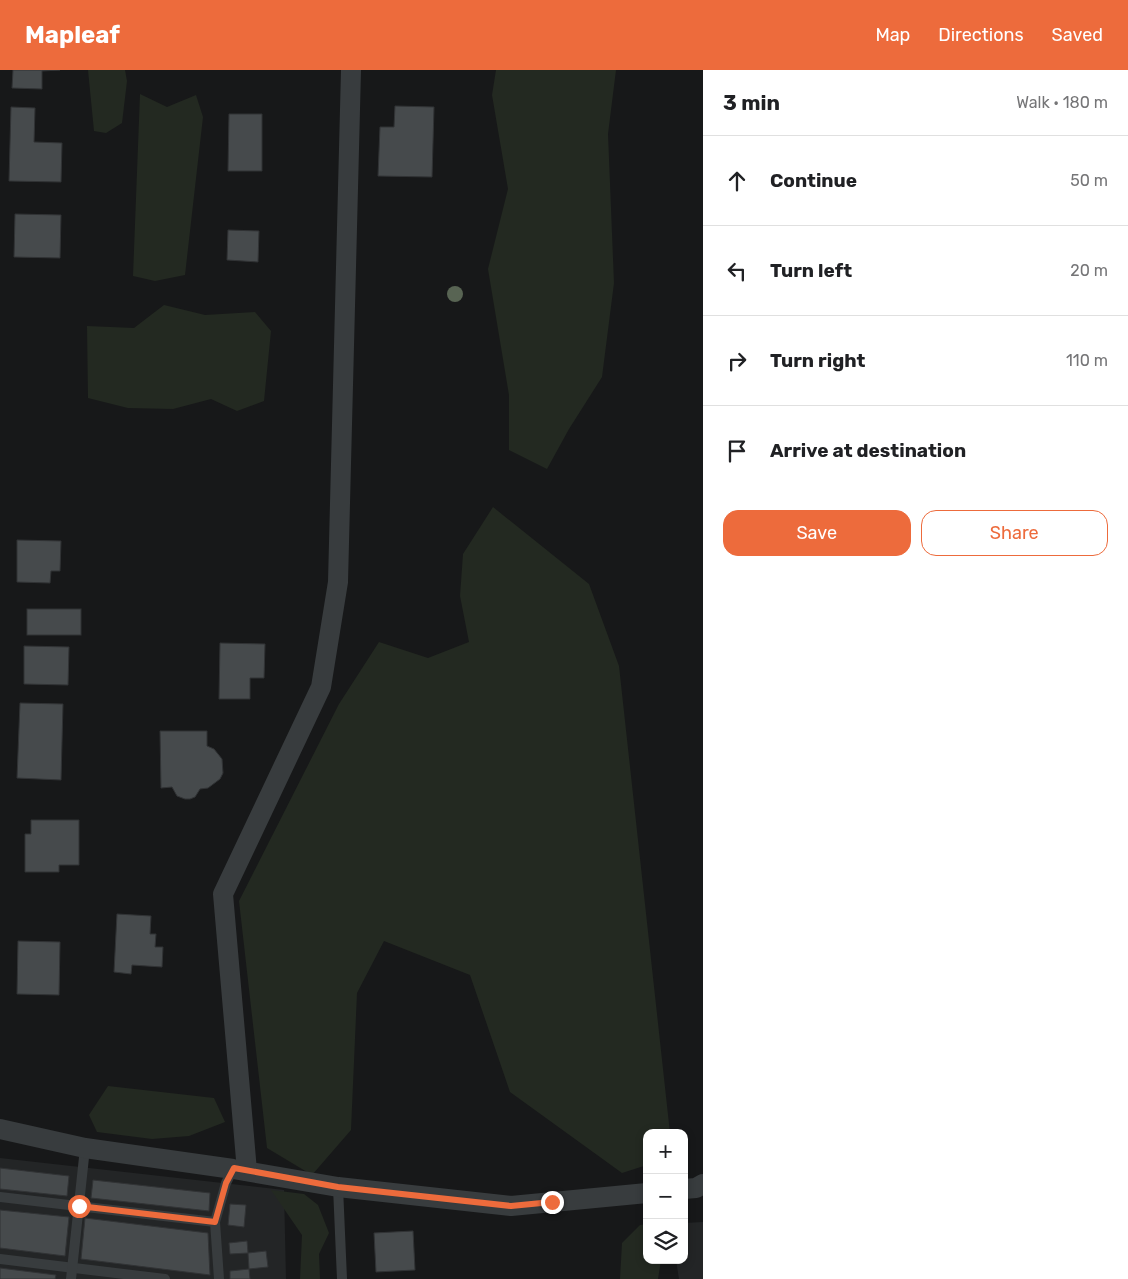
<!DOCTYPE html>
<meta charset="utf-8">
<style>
:root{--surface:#fff;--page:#f6f6f6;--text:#202124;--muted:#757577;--line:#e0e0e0;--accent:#ed6b3c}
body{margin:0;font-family:Rubik,sans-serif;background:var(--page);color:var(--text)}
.controls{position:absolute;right:15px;bottom:15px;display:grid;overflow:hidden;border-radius:10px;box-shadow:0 2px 8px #0003}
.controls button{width:45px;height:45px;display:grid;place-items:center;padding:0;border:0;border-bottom:1px solid var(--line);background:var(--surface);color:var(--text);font:25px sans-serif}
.stop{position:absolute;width:15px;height:15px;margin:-11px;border:4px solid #ed6b3c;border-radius:50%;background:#fff}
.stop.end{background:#ed6b3c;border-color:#fff;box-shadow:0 1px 5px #0008}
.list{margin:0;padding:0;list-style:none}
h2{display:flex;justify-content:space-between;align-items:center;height:65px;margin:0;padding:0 20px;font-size:21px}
h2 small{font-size:16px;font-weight:400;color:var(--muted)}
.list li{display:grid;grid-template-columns:32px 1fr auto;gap:15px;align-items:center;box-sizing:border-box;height:90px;padding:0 20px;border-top:1px solid var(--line)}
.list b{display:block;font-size:19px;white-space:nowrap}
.list em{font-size:16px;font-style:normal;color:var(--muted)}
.actions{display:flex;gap:10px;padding:15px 20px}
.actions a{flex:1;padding:11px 0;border:1px solid var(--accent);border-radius:15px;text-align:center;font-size:18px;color:var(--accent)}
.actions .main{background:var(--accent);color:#fff}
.icon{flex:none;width:28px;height:28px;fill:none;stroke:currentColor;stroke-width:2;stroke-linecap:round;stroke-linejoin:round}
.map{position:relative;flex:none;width:703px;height:1209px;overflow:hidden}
header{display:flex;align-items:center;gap:30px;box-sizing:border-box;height:70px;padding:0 25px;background:var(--accent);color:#fff}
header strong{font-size:24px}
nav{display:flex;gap:28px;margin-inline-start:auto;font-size:18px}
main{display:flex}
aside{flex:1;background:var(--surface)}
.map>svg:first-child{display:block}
.built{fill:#232526}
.green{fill:#232921}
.building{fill:#464a4c;stroke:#313335}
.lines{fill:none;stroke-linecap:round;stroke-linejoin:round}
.lane{stroke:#383c3e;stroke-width:10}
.street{stroke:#383c3e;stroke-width:20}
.tree{fill:#586453}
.route{stroke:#ed6b3c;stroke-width:6}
</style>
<header>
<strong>Mapleaf</strong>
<nav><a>Map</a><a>Directions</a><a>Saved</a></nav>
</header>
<main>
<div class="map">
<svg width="703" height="1209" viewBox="0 0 703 1209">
<rect width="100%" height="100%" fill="#171819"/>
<g class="built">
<path d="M0,1088l284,32 2,89h-286z"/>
<path d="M703,1152v57h-24l-3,-19h8v-37z"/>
</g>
<g class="green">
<path d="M88,0h37l2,11 -5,42 -16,10 -12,-2z"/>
<path d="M496,0h120l-8,64 6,149 -12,94 -33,52 -22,40 -38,-19v-55l-21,-126 20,-80 -16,-94z"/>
<path d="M140,24l27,13 29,-12 7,22 -18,158 -30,6 -22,-5z"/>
<path d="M164,235l41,10 50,-3 16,19 -7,70 -27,10 -26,-12 -38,10 -45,-1 -40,-10 -1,-72 47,2z"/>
<path d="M493,437l96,77 30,82 51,467h-23v32l-25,8 -112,-81 -40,-117 -86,-34 -27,52 -6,137 -39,45 -45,-27 -28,-247 100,-197 40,-62 49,16 41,-16 -9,-46 3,-42z"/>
<path d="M108,1016l106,12 11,24 -36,14 -37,3 -55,-7 -8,-17z"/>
<path d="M271,1120l33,4 14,11 11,28 -10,21 1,25h-20l2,-44z"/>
<path d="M647,1154v36h14l-3,19h-38l2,-36 18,-18z"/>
</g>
<g class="building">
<path d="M13,0h47l-18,1v18l-30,-1z"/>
<path d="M395,36l39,1 -2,70 -54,-1 2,-49h14z"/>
<path d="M11,37l24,1 -1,34 28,1 -1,39 -52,-1z"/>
<path d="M229,44h33v57h-34z"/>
<path d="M15,144l46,1 -1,43 -46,-1z"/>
<path d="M228,160l31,1 -1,31 -31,-2z"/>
<path d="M17,470l44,1 -1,30h-9l-1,12 -33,-1z"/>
<rect x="27" y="539" width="54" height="26"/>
<path d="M220,573l45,1 -1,34h-14v21h-31z"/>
<path d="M24,576l45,1 -1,38 -44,-1z"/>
<path d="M20,633l43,1 -2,76 -44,-2z"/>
<path d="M160,661h47v15l7,3 8,10 1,14 -3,6 -12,9 -8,1 -5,8 -5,2h-5l-8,-3 -5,-9 -11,1z"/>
<path d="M31,750h48v45h-20v7h-34v-38h6z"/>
<path d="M117,844l34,2 -1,18h6l-1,13h8l-1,20 -30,-2 -1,9 -17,-2z"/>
<path d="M18,871l42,1 -1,53 -42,-1z"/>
<path d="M0,1098l69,8 -2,20 -67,-7z"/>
<path d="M93,1110l117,13 -1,18 -118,-13z"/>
<path d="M230,1134l16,1 -2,22 -16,-2z"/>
<path d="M0,1140l69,7 -4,39 -65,-8z"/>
<path d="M85,1148l123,15 2,42 -129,-16z"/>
<path d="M413,1161l2,39 -39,2 -2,-39z"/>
<path d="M247,1171l1,12 -18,1 -1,-11z"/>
<path d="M266,1181l2,16 -19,2 -1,-16z"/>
<path d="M0,1198l56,7 -1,4h-55z"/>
<path d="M249,1199l1,10h-20v-8z"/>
</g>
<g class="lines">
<g class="lane">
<path d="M338,1117l4,92"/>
<path d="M0,1127l215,25"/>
<path d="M0,1189l165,20"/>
<path d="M71,1209l14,-131"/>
<path d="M219,1209l-4,-57 11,-39 7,-14"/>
</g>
<g class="street">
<path d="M0,1059l85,19 148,21 105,18 173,19 136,-13"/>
<path d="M247,1101l-24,-277 98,-207 17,-105 13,-512"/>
<path d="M684,1119l12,-1 7,-4"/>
</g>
</g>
<circle class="tree" cx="455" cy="224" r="8"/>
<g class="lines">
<path class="route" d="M79,1136l136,16 11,-39 8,-15 104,19 173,19 41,-4"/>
</g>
</svg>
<div class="controls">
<button>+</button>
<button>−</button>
<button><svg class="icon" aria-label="layers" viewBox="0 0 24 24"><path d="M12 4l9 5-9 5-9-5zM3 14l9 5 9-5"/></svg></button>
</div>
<div class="stop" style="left:79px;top:1136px"></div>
<div class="stop end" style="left:552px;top:1132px"></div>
</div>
<aside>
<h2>3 min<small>Walk · 180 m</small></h2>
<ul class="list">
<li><svg class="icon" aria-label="ahead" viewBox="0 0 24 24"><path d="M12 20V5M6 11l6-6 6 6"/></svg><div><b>Continue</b></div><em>50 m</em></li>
<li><svg class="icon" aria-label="left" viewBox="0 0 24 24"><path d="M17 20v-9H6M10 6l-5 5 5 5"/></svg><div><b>Turn left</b></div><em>20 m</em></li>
<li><svg class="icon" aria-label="right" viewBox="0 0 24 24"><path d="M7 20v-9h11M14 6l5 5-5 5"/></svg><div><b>Turn right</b></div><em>110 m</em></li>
<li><svg class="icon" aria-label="arrive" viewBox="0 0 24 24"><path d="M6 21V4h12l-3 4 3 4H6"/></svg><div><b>Arrive at destination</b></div></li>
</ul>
<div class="actions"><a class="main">Save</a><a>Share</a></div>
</aside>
</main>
